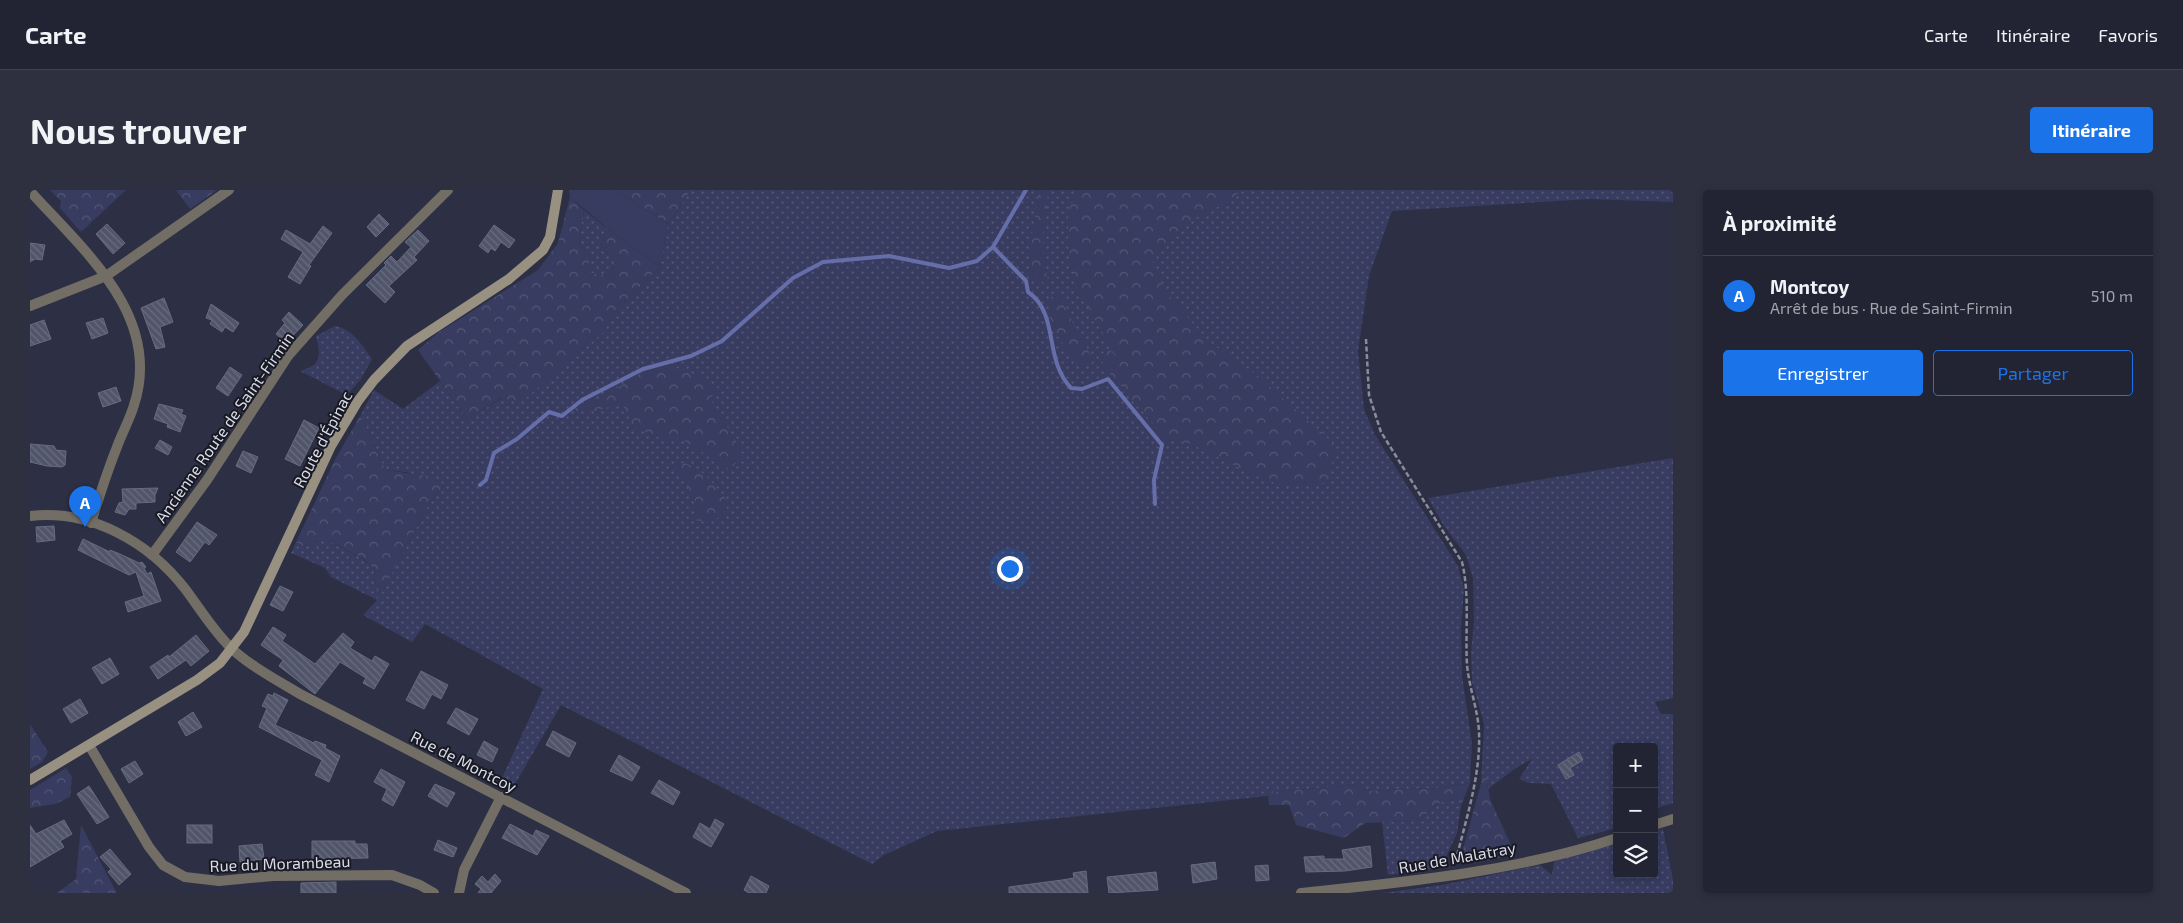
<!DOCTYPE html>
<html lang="fr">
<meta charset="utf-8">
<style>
:root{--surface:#222433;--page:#2e303f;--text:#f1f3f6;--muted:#a2a4ac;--line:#3f414e;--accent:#1a73e8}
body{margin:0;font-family:"Exo 2",sans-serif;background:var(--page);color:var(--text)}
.controls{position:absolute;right:15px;bottom:15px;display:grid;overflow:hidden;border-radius:5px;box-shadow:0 2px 8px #0003}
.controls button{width:45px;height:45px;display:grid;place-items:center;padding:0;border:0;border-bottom:1px solid var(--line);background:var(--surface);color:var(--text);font:25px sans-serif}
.you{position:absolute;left:979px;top:378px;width:18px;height:18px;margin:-12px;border:4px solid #fff;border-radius:50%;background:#1a73e8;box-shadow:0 0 0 8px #1a73e833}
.badge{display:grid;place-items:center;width:32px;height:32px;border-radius:50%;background:var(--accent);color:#fff;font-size:16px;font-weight:700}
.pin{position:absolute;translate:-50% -41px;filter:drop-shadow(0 1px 2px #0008)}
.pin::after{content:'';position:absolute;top:26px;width:18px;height:15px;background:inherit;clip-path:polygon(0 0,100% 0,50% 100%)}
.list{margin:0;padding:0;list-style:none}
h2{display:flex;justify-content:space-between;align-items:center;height:65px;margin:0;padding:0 20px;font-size:21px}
h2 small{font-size:16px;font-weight:400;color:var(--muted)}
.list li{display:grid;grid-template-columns:32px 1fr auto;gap:15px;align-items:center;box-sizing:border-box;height:80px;padding:0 20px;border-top:1px solid var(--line)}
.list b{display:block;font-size:19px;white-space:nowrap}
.list p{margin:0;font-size:16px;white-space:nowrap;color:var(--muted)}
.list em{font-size:16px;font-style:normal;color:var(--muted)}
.actions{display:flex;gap:10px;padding:15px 20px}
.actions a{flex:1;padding:11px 0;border:1px solid var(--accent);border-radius:5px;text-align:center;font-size:18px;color:var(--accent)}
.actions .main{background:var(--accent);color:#fff}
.icon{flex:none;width:28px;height:28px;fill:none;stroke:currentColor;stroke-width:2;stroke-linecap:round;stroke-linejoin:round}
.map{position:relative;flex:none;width:1643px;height:703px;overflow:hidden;border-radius:5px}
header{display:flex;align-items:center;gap:30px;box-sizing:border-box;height:70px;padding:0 25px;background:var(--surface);border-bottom:1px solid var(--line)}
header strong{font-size:24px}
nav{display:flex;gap:28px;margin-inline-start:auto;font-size:18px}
.intro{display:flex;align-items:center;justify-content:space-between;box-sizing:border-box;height:120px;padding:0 30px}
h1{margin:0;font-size:35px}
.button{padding:12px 22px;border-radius:5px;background:var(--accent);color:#fff;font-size:18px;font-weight:700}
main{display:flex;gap:30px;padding:0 30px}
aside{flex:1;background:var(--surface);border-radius:5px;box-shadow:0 2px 8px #0003}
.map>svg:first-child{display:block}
.grass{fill:url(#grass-dots)}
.forest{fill:url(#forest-crowns)}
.garden{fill:#373c60}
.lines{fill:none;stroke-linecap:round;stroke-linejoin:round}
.stream{stroke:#666ea9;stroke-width:4}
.building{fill:url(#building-back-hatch);stroke:#676b81}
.path{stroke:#898c9c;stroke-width:2.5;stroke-dasharray:5 2.5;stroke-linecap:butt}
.minor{stroke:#736e65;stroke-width:10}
.secondary{stroke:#989081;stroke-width:10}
.labels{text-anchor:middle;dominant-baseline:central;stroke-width:4;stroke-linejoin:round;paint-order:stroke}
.street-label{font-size:16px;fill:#d9dbe8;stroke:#181922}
</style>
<header>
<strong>Carte</strong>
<nav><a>Carte</a><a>Itinéraire</a><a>Favoris</a></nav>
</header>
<div class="intro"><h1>Nous trouver</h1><a class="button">Itinéraire</a></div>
<main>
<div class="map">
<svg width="1643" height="703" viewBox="0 0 1643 703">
<defs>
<pattern id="grass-dots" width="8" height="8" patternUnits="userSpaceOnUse" patternTransform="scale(1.25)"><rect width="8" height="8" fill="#373c60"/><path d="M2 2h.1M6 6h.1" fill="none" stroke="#535877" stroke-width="1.8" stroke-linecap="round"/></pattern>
<pattern id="forest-crowns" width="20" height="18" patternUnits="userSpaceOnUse" patternTransform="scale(1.25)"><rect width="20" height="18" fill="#373c60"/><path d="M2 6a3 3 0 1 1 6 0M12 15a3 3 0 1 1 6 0" fill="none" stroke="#535877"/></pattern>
<pattern id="building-back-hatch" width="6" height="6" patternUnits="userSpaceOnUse" patternTransform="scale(1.25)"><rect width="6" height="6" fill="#51556a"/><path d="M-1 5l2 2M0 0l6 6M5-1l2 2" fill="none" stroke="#696d7f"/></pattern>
</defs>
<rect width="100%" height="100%" fill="#2d3044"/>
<g class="grass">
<path d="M661,0h982v12l-83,-3 -198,12 -23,65 -11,75 6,58 11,26 83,131 6,23 -3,39 1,48 10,67 -2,40 -34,5 -71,3 -7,-6 -84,7 -6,4 -331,35 -53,24 -12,9 -311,-159 -46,79 -14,-4 42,-91 -118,-65 -13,18 -49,-27 14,-15 -46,-23 -6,-9 -34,-15 5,-11 9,5 12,-6h12l34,18 11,10 4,30 52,-97 14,-17 -38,-13 -20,-2c-11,-18 -15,-37 -26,-54l14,-26 29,19 37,-28 27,38 36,-21 105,-80 52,-51 8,-43z"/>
<path d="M554,20l28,22 -12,12 16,19 -7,13 -18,-3 -3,-18 -9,-12z"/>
<path d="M305,136c18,3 27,19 37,33l-11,20 -14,16 -47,-24c22,-6 21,-15 16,-35z"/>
<path d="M1643,268v240l-18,4 6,12h12v89l-19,6v-62h-37v81l-39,10 -27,-54 -23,-1 -9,-4 13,-20 -16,9 -28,21 -2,-14 -5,8 3,-59 -12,-43 -1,-28 3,-32 -1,-43 -7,-23 -22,-29 -16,-28z"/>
<path d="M1426,608l5,8 -4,27 -16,35 -53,7 -6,-53 36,-1 21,-18z"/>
<path d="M1633,639l10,51v13h-290l59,-8 98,-20 12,10 2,-13 6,-4 57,-14v30h37v-43z"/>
</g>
<g class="forest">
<path d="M20,0h76l-45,42 -21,-24 1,-7z"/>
<path d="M146,0h41l-27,19z"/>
<path d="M539,0h4l-3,7 14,13 -5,33 9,12 3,18 18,3 7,-13 -16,-19 12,-12 48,35 -52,51 -2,12 -85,72 -19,-4 -35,21 -49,-69 21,-18 99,-62 20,-27 12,-46z"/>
<path d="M585,0h76l-23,34z"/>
<path d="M1010,0h9c-7,38 -9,51 -1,90l-5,3 -12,-10v-34z"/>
<path d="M1048,0h165l-20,14 -39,20 -32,36 12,30 45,52 49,34 76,68 -1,16 -6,22 -22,4 -25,-1 -24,-9 -67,-33 -22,-3 -64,-75 -2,-10 7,-6 14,10 -17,-22 -30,-53 -7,-39v-34z"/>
<path d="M1029,106c7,8 8,16 13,25 7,15 17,24 20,42l-15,1 -27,-39 -1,-28z"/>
<path d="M623,175c25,2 48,8 67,25l-10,8 30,50 -1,13 -10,8 -49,-31 -15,2 -28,-11 -16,-26 -24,8h-25l3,-6 24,-5z"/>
<path d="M330,226c11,17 15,36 26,54l41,6 17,9 -14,17 -52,98 -4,-31 -10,-10 -35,-18h-12l-12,6 -9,-5 40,-84z"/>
<path d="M650,273c19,0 35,23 47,37v10c-13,12 -15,13 -33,10l3,-16 -21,-37z"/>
<path d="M0,534l18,28 -6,10 -12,7z"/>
<path d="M36,578l6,9 -2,20 -15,7 -25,4v-18z"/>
<path d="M1456,584l4,25 25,55 -34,8 -22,2 22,-81z"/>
<path d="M1440,593l-9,23 -5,-8 -17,5 -21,18 -53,2 -21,15 -48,-13 -7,-20h-20l-1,-9 6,-4 84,-7 8,6 70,-3z"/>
<path d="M51,635l31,59 5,9h-60l19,-14z"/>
</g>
<path class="garden" d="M543,0h42l53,34 -8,43 -48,-35 -42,-35z"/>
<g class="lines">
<g class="stream">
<path d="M963,57l33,34 2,11c32,22 15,67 43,96l11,1 26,-10 54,66 -8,35 1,24"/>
<path d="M450,295l6,-5 8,-27 23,-14 32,-27 13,4 20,-16 61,-31 48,-13 31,-15 71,-63 30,-16 66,-6 60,12 28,-7 16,-14 33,-57"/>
</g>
</g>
<g class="building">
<path d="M349,24l10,10 -13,13 -9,-10z"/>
<path d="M77,34l18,19 -12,11 -17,-20z"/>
<path d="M464,35l21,15 -6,8 -8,-6 -6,9 -4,-3 -3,5 -9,-7z"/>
<path d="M293,36l9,7 -23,32 2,1 -11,18 -12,-7 15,-25 -22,-13 5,-9 24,14z"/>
<path d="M388,40l11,11 -15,16 3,3 -28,26 6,6 -10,11 -19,-18 20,-20 -2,-2 7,-7 6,6 14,-15 -6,-5z"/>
<path d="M0,53l15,2 -3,15 -7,-1 -5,3z"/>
<path d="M134,108l9,24 -13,5 5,20 -9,2 -15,-41z"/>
<path d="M181,114l28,19 -6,9 -8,-5 -3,5 -12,-8 2,-4 -6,-2z"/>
<path d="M259,122l14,13 -17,18 -10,-9 9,-11 -3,-3z"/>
<path d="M73,128l5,15 -16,6 -6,-16z"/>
<path d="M14,130l7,19 -21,7v-21z"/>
<path d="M200,177l12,8 -14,21 -12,-8z"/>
<path d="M86,197l5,14 -18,6 -5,-14z"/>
<path d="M129,214l24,6 -2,4 5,2 -6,16 -13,-5 1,-3 -14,-5z"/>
<path d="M274,230l15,8 -19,38 -15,-7z"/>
<path d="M130,250l12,7 -4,8 -13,-7z"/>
<path d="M0,254l24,2 2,4 10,1 -1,14 -3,2 -15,-1 -17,-4z"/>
<path d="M213,261l15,6 -7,16 -15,-7z"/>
<path d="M128,298l-3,7v7l-19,1v6h-7l-4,6 -10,-3 4,-9 4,-1 -1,-13z"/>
<path d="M167,332l20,13 -8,10 -4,-3 -15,20 -14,-10z"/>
<path d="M24,336l1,14 -18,2 -1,-15z"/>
<path d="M53,349l27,13v-2l10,4 19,9 3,-1 4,5 -2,1 3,6 4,-2 10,29 -33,11 -3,-10 19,-6 -8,-24 -7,3 -51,-25z"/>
<path d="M250,396l13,6 -10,19 -13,-6z"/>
<path d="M243,437l13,8 -4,6 33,23 28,-31 11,9 -4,6 22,13 3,-5 14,8 -15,25 -11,-6 3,-5 -26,-16 -25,32 -36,-28 4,-6 -22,-15z"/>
<path d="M166,445l13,16 -18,15 -5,-6 -28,19 -8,-12 18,-12 1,2z"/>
<path d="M80,468l9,16 -17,10 -10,-16z"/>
<path d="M391,481l27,14 -7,14 -9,-5 -8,15 -18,-9z"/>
<path d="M244,503l14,7 -13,25 39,18 1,-2 11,4 -1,3 15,8 -11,26 -14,-7 7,-15 -63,-33 8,-19 -5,-2 6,-12 5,2z"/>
<path d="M50,509l8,14 -17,10 -8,-14z"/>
<path d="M426,518l22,11 -9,16 -22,-12z"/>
<path d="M163,522l9,15 -16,9 -8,-14z"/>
<path d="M523,541l23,12 -7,14 -23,-12z"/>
<path d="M454,551l14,8 -6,13 -15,-7z"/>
<path d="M1549,562l4,8 -13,8 4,7 -8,4 -8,-14z"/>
<path d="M589,565l21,12 -8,14 -22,-10z"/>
<path d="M105,571l8,13 -14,9 -8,-14z"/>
<path d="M351,579l24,13 -12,24 -11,-6 5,-11 -13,-7z"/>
<path d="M629,590l21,12 -7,13 -22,-12z"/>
<path d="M405,594l20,9 -8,14 -19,-11z"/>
<path d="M59,596l20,31 -12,7 -20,-30z"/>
<path d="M685,629l9,5 -13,23 -18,-10 7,-14 10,6z"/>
<path d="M34,630l8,14 -12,7 4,6 -34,20v-42l6,9z"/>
<path d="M480,634l23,12 3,-6 13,6 -12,19 -35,-17z"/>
<rect x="157" y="635" width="25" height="18"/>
<path d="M408,650l19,8 -4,9 -19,-7z"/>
<path d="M282,651h43v3h12l1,14 -56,1z"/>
<path d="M232,654l2,15 -24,3 -1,-16z"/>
<path d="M1340,656l2,21 -27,4 -39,1 -2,-15 20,-1v3h20l-2,-9z"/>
<path d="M80,659l21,25 -12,11 -11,-13 3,-3 -11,-12z"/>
<path d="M1185,672l2,17 -24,4 -2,-18z"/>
<path d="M1238,675l1,15 -13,1 -1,-15z"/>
<path d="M1056,681l2,22h-79v-6l53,-7 12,-2 -1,-5z"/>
<path d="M1126,682l2,18 -49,3 -2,-16z"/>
<path d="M465,684l6,7 -10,12h-13l3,-4 -6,-5 7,-8 6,6z"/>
<path d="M721,686l18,10 -3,7h-17l-5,-3z"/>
<path d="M306,692v11h-35v-10z"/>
</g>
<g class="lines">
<path class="path" d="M1336,149l3,56 12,37 81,130c8,34 3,67 5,103 2,22 11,45 12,67 2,44 -14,90 -24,132"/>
<g class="minor">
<path d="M0,1c53,59 133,125 104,214 -4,14 -12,28 -17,42 -10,25 -18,50 -26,76"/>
<path d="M0,116l76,-30 123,-86"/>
<path d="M0,326c61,-7 119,26 156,74 14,19 27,40 44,57 20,19 47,33 70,47l386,199"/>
<path d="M122,365l55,-75 81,-124 54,-61 106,-105"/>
<path d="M59,555l60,102 14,18 22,12 34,4 54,-5 119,-1 28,10 14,8"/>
<path d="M1624,635l19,-6"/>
<path d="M429,703l5,-23 37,-73"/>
<path d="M1271,703c105,-11 214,-21 316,-55"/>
</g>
<path class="secondary" d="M0,590l167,-100 23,-17 24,-31 87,-186 27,-45 16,-21 33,-34 102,-67 34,-29 7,-13 8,-47"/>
</g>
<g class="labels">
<g class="street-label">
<text transform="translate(194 237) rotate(-55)">Ancienne Route de Saint-Firmin</text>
<text transform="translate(292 249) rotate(-62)">Route d'Épinac</text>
<text transform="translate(434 571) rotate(27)">Rue de Montcoy</text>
<text transform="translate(1427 667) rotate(-10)">Rue de Malatray</text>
<text transform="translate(250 673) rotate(-2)">Rue du Morambeau</text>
</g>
</g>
</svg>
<div class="controls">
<button>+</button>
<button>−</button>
<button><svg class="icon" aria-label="layers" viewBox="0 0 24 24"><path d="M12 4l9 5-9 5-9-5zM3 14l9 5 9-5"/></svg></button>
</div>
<div class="you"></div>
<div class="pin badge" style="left:55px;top:337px">A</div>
</div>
<aside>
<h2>À proximité<small></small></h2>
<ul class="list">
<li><span class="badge">A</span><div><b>Montcoy</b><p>Arrêt de bus · Rue de Saint-Firmin</p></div><em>510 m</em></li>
</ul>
<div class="actions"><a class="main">Enregistrer</a><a>Partager</a></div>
</aside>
</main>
